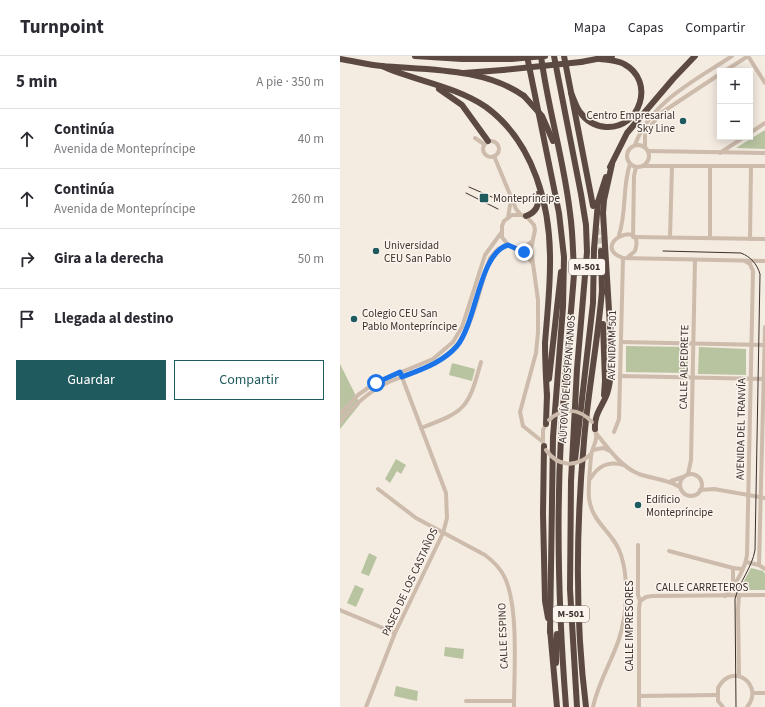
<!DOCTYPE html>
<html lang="es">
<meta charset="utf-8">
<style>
:root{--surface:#fff;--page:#f2f2f3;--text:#2b2b33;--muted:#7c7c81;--line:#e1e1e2;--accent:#1f5a5e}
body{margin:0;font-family:"Source Sans 3",sans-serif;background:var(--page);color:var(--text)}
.controls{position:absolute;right:12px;top:12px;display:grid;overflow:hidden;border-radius:0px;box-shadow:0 2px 10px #0003}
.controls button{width:36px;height:36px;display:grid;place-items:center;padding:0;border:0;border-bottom:1px solid var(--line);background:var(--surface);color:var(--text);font:20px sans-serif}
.stop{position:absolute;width:12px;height:12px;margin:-9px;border:3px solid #1a73e8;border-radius:50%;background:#fff}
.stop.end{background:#1a73e8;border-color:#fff;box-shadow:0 1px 4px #0008}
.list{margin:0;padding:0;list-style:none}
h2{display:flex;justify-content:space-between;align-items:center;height:52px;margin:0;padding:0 16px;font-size:17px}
h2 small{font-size:13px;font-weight:400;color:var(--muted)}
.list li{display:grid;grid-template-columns:26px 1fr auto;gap:12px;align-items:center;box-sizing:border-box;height:60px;padding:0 16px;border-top:1px solid var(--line)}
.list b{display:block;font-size:15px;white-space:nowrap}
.list p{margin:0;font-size:13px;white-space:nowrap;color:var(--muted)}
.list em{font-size:13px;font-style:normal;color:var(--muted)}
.actions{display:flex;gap:8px;padding:12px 16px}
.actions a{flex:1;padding:9px 0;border:1px solid var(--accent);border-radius:0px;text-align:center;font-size:14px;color:var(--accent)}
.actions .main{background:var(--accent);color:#fff}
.icon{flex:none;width:22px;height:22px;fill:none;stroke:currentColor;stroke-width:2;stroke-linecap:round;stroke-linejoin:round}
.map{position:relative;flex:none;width:425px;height:651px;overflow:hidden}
header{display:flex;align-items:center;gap:24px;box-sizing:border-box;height:56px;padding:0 20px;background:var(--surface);border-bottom:1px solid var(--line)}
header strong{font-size:19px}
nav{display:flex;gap:22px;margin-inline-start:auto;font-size:14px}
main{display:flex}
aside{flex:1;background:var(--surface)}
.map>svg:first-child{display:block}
.green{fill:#b8c4a0}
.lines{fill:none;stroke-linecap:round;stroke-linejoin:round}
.highway-tunnel{stroke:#cfc6bd;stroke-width:6;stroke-dasharray:6 3;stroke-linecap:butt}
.minor{stroke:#cdbbac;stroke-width:4}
.highway{stroke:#5c4a42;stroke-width:6}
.tram{stroke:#3b302b;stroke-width:1}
.minor-bridge{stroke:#cdbbac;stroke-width:4}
.highway-bridge{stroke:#5c4a42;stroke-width:6}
.route{stroke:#1a73e8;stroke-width:5}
.poi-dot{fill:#1f5a5e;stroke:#fbf5ee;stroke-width:1.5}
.labels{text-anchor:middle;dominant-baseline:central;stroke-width:3;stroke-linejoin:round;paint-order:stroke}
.shield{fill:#fbf5ee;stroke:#756b66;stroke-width:1}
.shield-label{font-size:10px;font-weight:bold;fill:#3b302b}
.poi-label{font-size:11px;fill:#3b302b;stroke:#fbf5ee;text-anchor:start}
.street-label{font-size:11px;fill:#3b302b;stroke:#fbf5ee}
</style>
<header>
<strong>Turnpoint</strong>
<nav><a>Mapa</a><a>Capas</a><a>Compartir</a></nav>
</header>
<main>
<aside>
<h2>5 min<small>A pie · 350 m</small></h2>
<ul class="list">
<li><svg class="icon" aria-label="ahead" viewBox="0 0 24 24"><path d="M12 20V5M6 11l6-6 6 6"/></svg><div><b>Continúa</b><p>Avenida de Montepríncipe</p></div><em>40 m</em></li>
<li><svg class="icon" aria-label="ahead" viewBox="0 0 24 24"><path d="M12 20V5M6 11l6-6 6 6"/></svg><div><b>Continúa</b><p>Avenida de Montepríncipe</p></div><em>260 m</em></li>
<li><svg class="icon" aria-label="right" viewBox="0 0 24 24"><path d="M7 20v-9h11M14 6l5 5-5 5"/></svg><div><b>Gira a la derecha</b></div><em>50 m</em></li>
<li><svg class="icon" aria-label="arrive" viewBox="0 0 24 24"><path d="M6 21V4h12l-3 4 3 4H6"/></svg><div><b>Llegada al destino</b></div></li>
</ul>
<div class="actions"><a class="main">Guardar</a><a>Compartir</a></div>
</aside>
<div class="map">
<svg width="425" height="651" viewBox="0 0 425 651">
<rect width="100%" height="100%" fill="#f4ebe1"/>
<g class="green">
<path d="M425,73v20l-29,-1 29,-18z"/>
<path d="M286,290l62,1v26l-62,-1z"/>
<path d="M359,291l47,2v26l-48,-1z"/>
<path d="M112,307l23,6 -3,12 -23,-6z"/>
<path d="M0,308l20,40 -20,25z"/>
<path d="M56,403l10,6 -5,9 -4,-3 -7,12 -5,-4z"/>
<path d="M29,497l8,4 -8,19 -8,-3z"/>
<path d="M411,512l12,3 2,3v16h-26z"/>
<path d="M15,529l9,4 -8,18 -9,-4z"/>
<path d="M105,591l19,2 -1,10 -19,-3z"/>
<path d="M56,630l22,5 -1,10 -23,-5z"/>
</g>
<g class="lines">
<path class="highway-tunnel" d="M257,173l4,22"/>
<g class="minor">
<path d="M385,15l23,-15 17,27"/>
<path d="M410,77l15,-10"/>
<path d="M135,82l9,6"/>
<circle cx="151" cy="93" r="8"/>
<path d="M295,89c15,-43 61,-65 97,-89"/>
<circle cx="298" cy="100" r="11"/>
<path d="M305,91v-14l16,-20 59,-39"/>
<path d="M308,95l117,2"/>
<path d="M380,97l24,-16"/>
<path d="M154,100l22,53 5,6"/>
<path d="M303,110h122"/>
<path d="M168,162l3,-19"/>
<path d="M279,179c8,-24 3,-48 11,-71"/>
<path d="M293,181l1,-61 2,-9"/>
<path d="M294,181l131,2"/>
<path d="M330,181l2,-70"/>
<path d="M370,182v-72"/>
<path d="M410,183l1,-73"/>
<path d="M178,192h5l8,-6"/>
<path d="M288,201l7,-6c11,-35 -47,-6 -12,7l142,3"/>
<path d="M193,208l-9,-12 -16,-7 -6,-8v-11l2,-5 8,-6h9l5,1 8,9 1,5 -4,19 7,51v32l-2,21 -16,59 3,14 20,16"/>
<path d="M281,286l144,3"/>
<path d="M280,320l145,3"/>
<path d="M0,358l18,-19 17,-12 58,-24 20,-17 9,-15 23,-72 16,-22"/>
<path d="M0,366c13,-16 28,-30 47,-39 24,-11 51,-16 69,-37 18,-21 24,-61 34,-88l8,-9 10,-4"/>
<path d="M81,372c45,-17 47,-19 60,-66"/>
<path d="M274,376l5,-13 4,-161"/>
<path d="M256,377c11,14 25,34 43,41 14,5 28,5 41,13"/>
<path d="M203,386v-12l4,-8"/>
<path d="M253,394l10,-2 7,3"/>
<path d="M348,418l3,-14 4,-200"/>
<circle cx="351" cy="429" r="11"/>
<path d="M250,423c9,-14 18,-18 34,-14"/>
<path d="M331,425l12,-4"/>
<path d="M38,433l38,29 69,37c8,6 16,14 20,23 14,31 9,94 9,129"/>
<path d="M360,434l14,-1 51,9"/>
<path d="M298,489v50l2,6 -1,8v98"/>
<path d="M329,495l64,17"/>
<path d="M406,506l13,3 6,4"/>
<path d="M419,509l6,-238"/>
<path d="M393,528v-16l9,1"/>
<path d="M399,539l-1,14 1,67"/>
<path d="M385,540c10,-10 20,-27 22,-41l6,-284 -3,-7 -5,-3"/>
<path d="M300,545l6,-4 6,-1 113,-1"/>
<path d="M0,554l55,23"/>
<path d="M413,637h12"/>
<path d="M299,640l78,-1"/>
<path d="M126,645h48"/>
<path d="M26,651l29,-74 48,-100 4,-15 -1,-25 -46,-121"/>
<path d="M253,651c5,-24 18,-44 26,-68 8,-25 10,-59 2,-84 -7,-23 -29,-31 -32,-57 -1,-13 1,-29 2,-42 1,-11 9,-15 3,-29"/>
<path d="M383,651l-5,-6v-13c15,-28 47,-2 29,19"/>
</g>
<g class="highway">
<path d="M75,0l47,3h49"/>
<path d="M187,0l32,157 5,44 -1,50 -10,130 -3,195"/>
<path d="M201,0c7,53 23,104 29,157 3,20 3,40 4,61 -4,54 -10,109 -13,163 -5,90 -2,180 5,270"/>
<path d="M214,0l27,138 5,31 1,27 -10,117 -6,112 -1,108 7,118"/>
<path d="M224,0l29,150"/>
<path d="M0,3c14,2 28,6 42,7 46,4 103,2 142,30"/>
<path d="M241,6l31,-6"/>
<path d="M42,10c33,15 73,20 104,41 48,35 65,100 64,157 0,26 -3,53 -5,79 0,18 1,36 2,54"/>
<path d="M124,17l39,-3"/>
<path d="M99,33l23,16 26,36"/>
<path d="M231,37c3,6 5,14 9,19 6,9 15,14 26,15 34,2 50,-46 18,-63 -7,-4 -16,-4 -24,-5"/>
<path d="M270,111l17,-34 46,-54 22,-23"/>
<path d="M258,146l8,-25"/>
<path d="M186,160c11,-4 13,-11 12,-22"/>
<path d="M261,195l1,42"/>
<path d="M263,268l2,57 -1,14"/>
<path d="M209,323l12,-107"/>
<path d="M206,368l1,-30"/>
<path d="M255,373c-1,-15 7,-22 12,-35 4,-12 4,-23 5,-35l-9,-146 1,-13 8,-36"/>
<path d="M204,390l-1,68 2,87 3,17"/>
<path d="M235,404l18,-157 1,-54"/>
<path d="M210,573l7,78"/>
<path d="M216,607l1,-29"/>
<path d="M246,651c-11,-88 -10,-178 -2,-266 4,-51 14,-100 18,-151"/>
</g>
<g class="tram">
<path d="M129,131l32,14"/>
<path d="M126,137l32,16"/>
<path d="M323,195l78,2c10,4 16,11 19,21l-5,276c-3,18 -16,32 -20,49l1,108"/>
</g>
<g class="minor-bridge">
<path d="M209,364c14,-13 30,-12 43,2"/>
<path d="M206,394c12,17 30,18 45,4"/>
</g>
<g class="highway-bridge">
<path d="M171,3l34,-3"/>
<path d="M163,14l78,-8"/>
<path d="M184,40l18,20 11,25"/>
<path d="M254,193l4,-47"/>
</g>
</g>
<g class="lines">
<path class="route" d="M36,327l24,-11 2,5c20,-8 40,-14 55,-31 20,-25 22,-93 51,-101l16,7"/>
</g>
<g class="poi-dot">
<circle cx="343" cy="65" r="4"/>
<rect x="139" y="137" width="10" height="10" rx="2"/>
<circle cx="36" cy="195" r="4"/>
<circle cx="14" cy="263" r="4"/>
<circle cx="298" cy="449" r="4"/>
</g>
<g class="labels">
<g class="shield">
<rect x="229" y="203" width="36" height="16" rx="3"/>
<rect x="213" y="550" width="36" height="16" rx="3"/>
</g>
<g class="shield-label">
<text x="247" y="211">M-501</text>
<text x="231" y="558">M-501</text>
</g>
<g class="poi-label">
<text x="335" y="59" text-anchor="end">Centro Empresarial<tspan x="335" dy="13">Sky Line</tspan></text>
<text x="153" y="142">Montepríncipe</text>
<text x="44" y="189">Universidad<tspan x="44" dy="13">CEU San Pablo</tspan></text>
<text x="22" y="257">Colegio CEU San<tspan x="22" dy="13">Pablo Montepríncipe</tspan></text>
<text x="306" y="443">Edificio<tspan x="306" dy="13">Montepríncipe</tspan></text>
</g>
<g class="street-label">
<text transform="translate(272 289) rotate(-89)">AVENIDA M-501</text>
<text transform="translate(344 311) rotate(-89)">CALLE ALPEDRETE</text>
<text transform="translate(227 323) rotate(-86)">AUTOVÍA DE LOS PANTANOS</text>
<text transform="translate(401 373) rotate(-89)">AVENIDA DEL TRANVÍA</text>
<text transform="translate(70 526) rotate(-65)">PASEO DE LOS CASTAÑOS</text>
<text x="362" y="531">CALLE CARRETEROS</text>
<text transform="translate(289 570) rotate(-90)">CALLE IMPRESORES</text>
<text transform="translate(163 580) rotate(-92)">CALLE ESPINO</text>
</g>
</g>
</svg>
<div class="controls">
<button>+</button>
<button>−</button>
</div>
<div class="stop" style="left:36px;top:327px"></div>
<div class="stop end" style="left:184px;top:196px"></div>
</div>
</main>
